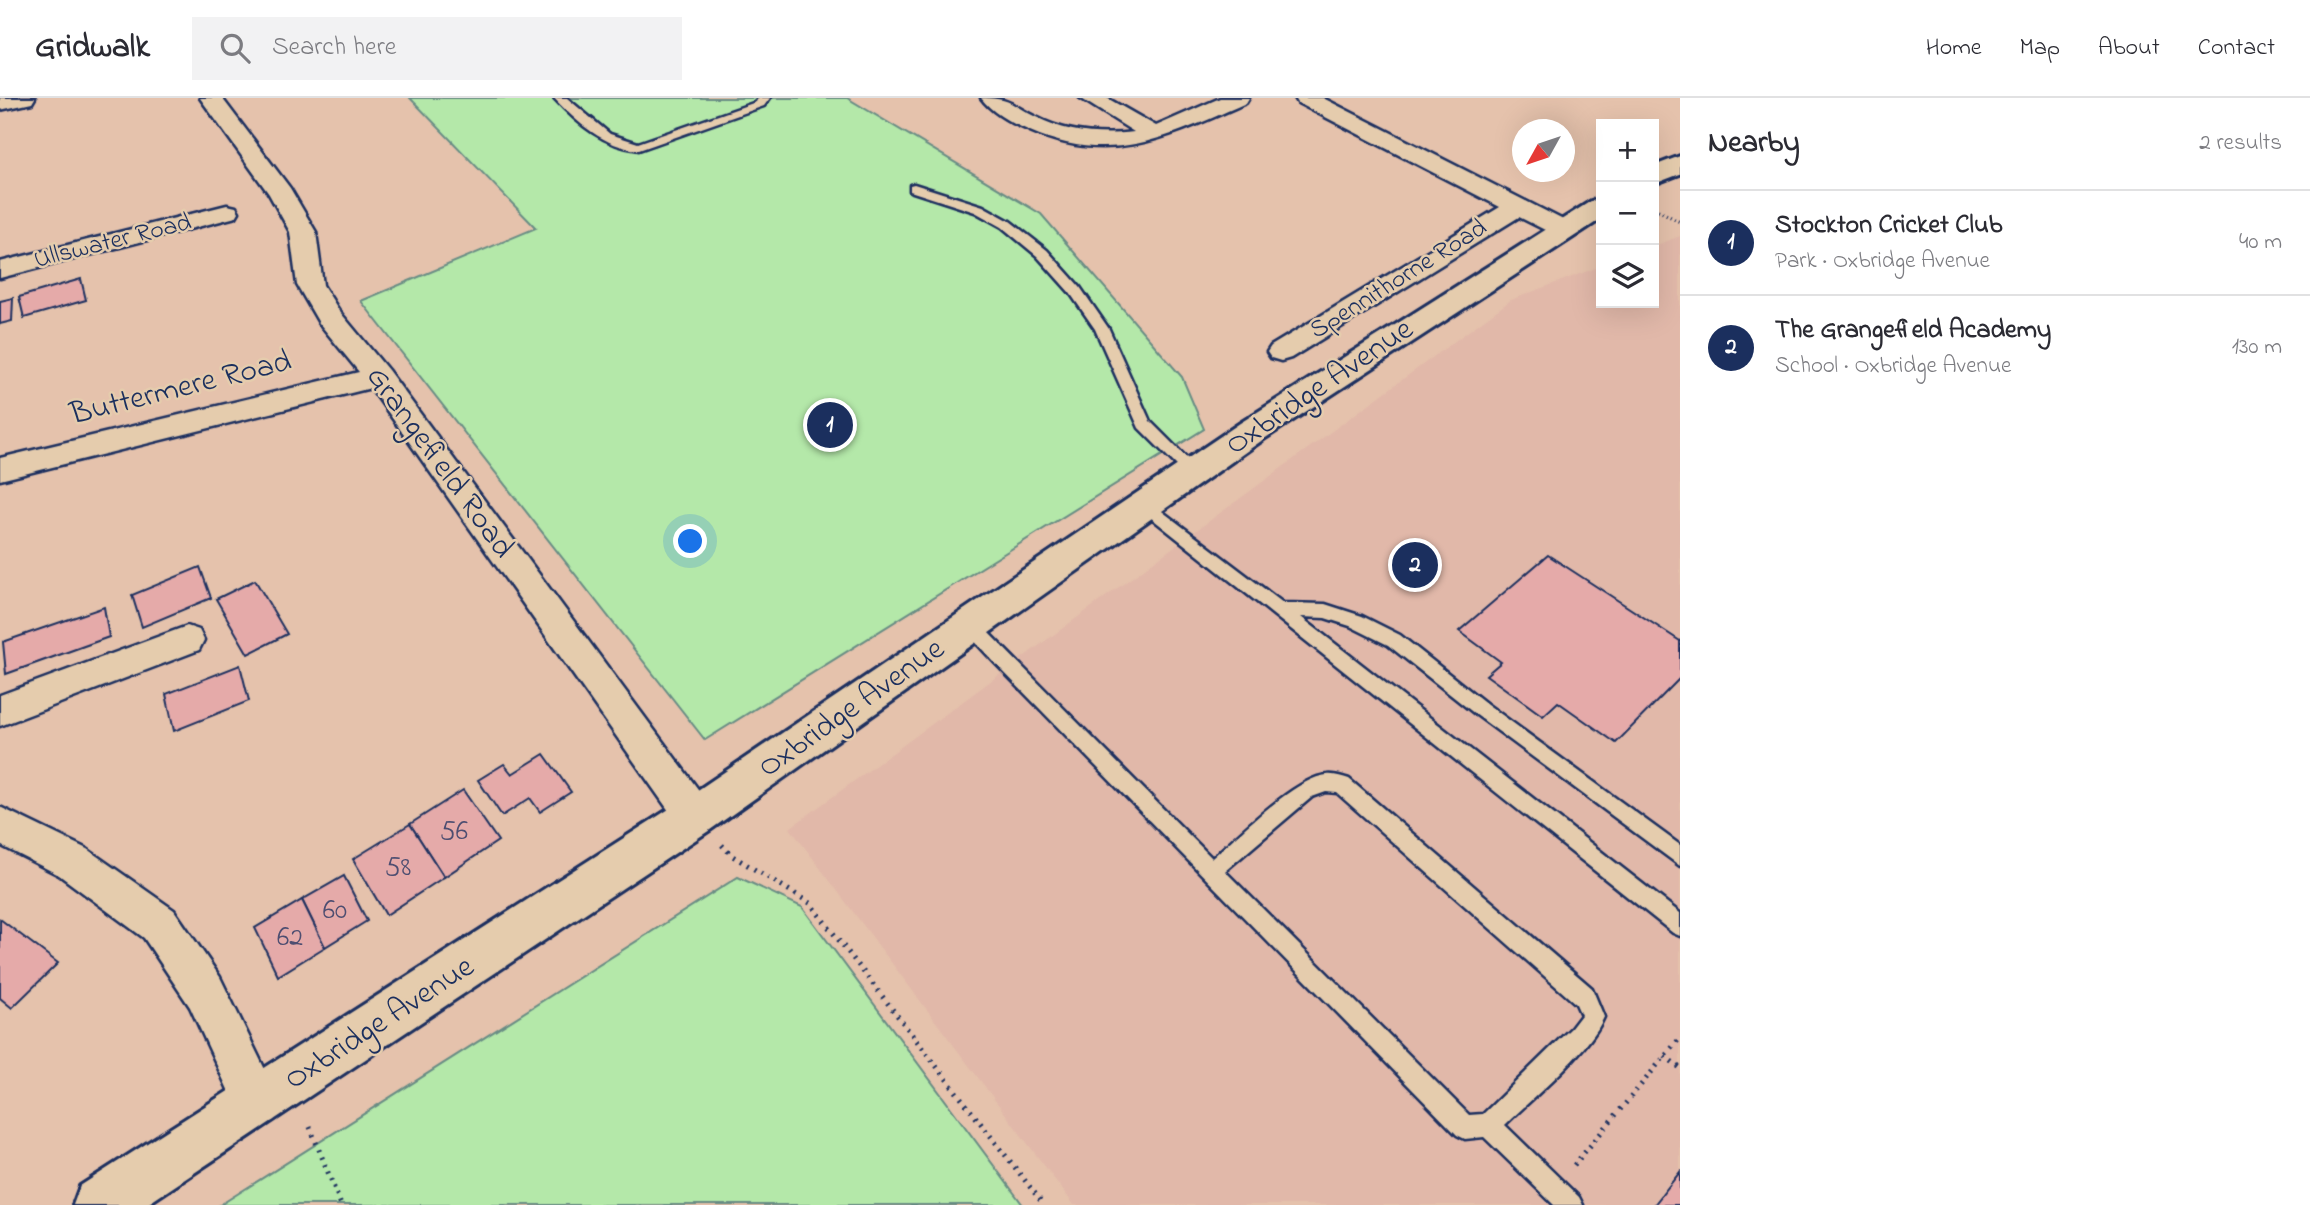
<!DOCTYPE html>
<meta charset="utf-8">
<style>
:root{--surface:#fff;--page:#f2f2f3;--text:#2b2b33;--muted:#7c7c81;--line:#e1e1e2;--accent:#1b2f5e}
body{margin:0;font-family:"Indie Flower",sans-serif;background:var(--page);color:var(--text)}
.controls{position:absolute;right:21px;top:21px;display:grid;overflow:hidden;border-radius:0px;box-shadow:0 7px 28px #0002}
.controls button{width:63px;height:63px;display:grid;place-items:center;padding:0;border:0;border-bottom:2px solid var(--line);background:var(--surface);color:var(--text);font:35px sans-serif}
.compass{position:absolute;left:1512px;top:21px;width:63px;height:63px;border-radius:50%;background:var(--surface);box-shadow:0 7px 28px #0002;rotate:230deg}
.you{position:absolute;left:691px;top:444px;width:24px;height:24px;margin:-18px;border:5px solid #fff;border-radius:50%;background:#1a73e8;box-shadow:0 0 0 10px #1a73e833}
.badge{display:grid;place-items:center;width:46px;height:46px;border-radius:50%;background:var(--accent);color:#fff;font-size:23px;font-weight:700}
.pin{position:absolute;translate:-50% -50%;border:4px solid #fff;box-shadow:0 2px 7px #0006}
.list{margin:0;padding:0;list-style:none}
h2{display:flex;justify-content:space-between;align-items:center;height:91px;margin:0;padding:0 28px;font-size:30px}
h2 small{font-size:23px;font-weight:400;color:var(--muted)}
.list li{display:grid;grid-template-columns:46px 1fr auto;gap:21px;align-items:center;box-sizing:border-box;height:105px;padding:0 28px;border-top:2px solid var(--line)}
.list b{display:block;font-size:26px;white-space:nowrap}
.list p{margin:0;font-size:23px;white-space:nowrap;color:var(--muted)}
.list em{font-size:23px;font-style:normal;color:var(--muted)}
.icon{flex:none;width:38px;height:38px;fill:none;stroke:currentColor;stroke-width:2;stroke-linecap:round;stroke-linejoin:round}
.map{position:relative;flex:none;width:1680px;height:1107px;overflow:hidden}
header{display:flex;align-items:center;gap:42px;box-sizing:border-box;height:98px;padding:0 35px;background:var(--surface);border-bottom:2px solid var(--line)}
header strong{font-size:33px}
nav{display:flex;gap:38px;margin-inline-start:auto;font-size:24px}
.search{width:490px;height:63px;background:var(--page);display:flex;align-items:center;gap:18px;box-sizing:border-box;padding:0 24px;border-radius:0px;color:var(--muted);font-size:26px}
main{display:flex}
aside{flex:1;background:var(--surface)}
.map>svg:first-child{display:block}
.built{fill:#e1b8a9}
.green{fill:#b4e8a9;stroke:#688c84;stroke-width:2}
.building{fill:#e5aaa9;stroke:#1b2f5e;stroke-width:2}
.lines{fill:none;stroke-linecap:round;stroke-linejoin:round}
.lane-casing{stroke:#1b2f5e;stroke-width:5}
.street-casing{stroke:#1b2f5e;stroke-width:5}
.primary-casing{stroke:#1b2f5e;stroke-width:6}
.path-far1{stroke:#1b2f5e;stroke-width:3.5;stroke-dasharray:1 3.5;stroke-linecap:butt}
.path{stroke:#1b2f5e;stroke-width:5;stroke-dasharray:2 6;stroke-linecap:butt}
.lane{fill:#e5ccad;fill-rule:evenodd}
.street{fill:#e5ccad;fill-rule:evenodd}
.primary{fill:#e5ccad;fill-rule:evenodd}
.labels{text-anchor:middle;dominant-baseline:central;stroke-width:5;stroke-linejoin:round;paint-order:stroke}
.far-street-label{font-size:26px;fill:#1b2f5e;stroke:#e5ccad}
.number-label{font-size:28px;fill:#4e4e71}
.street-label{font-size:32px;fill:#1b2f5e;stroke:#e5ccad}
</style>
<header>
<strong>Gridwalk</strong>
<div class="search"><svg class="icon" aria-label="search" viewBox="0 0 24 24"><circle cx="10" cy="10" r="6"/><path d="M15 15l6 6"/></svg>Search here</div>
<nav><a>Home</a><a>Map</a><a>About</a><a>Contact</a></nav>
</header>
<main>
<div class="map">
<svg width="1680" height="1107" viewBox="0 0 1680 1107">
<rect width="100%" height="100%" fill="#e5c2ac"/>
<filter id="ink" filterUnits="userSpaceOnUse"><feTurbulence type="fractalNoise" baseFrequency=".0143" numOctaves="2"/><feDisplacementMap in="SourceGraphic" scale="14" xChannelSelector="R" yChannelSelector="G"/><feConvolveMatrix kernelMatrix="1 2 1 2 8 2 1 2 1" color-interpolation-filters="sRGB"/></filter>
<g filter="url(#ink)">
<path class="built" d="M1680,138v969h-606l-284,-377 721,-528 90,-34v37h53v-57z"/>
<g class="green">
<path d="M410,0h437l194,116 141,163 22,52 -499,311 -344,-439 175,-73z"/>
<path d="M738,779l64,30 221,298h-803z"/>
</g>
<g class="building">
<path d="M81,181l5,21 -62,18 -5,-21z"/>
<path d="M13,200l-1,23 -12,3v-23z"/>
<path d="M1548,457l132,86v37l-64,65 -58,-41 -15,14 -57,-41 15,-13 -42,-31z"/>
<path d="M200,469l11,31 -69,29 -10,-32z"/>
<path d="M255,482l32,54 -39,20 -32,-55z"/>
<path d="M104,509l5,30 -103,37 -3,-32z"/>
<path d="M240,567l9,36 -75,30 -8,-37z"/>
<path d="M544,656l27,38 -31,20 -10,-14 -28,18 -24,-36 26,-16 8,10z"/>
<path d="M463,692l35,51 -54,36 -34,-53z"/>
<path d="M410,726l34,53 -58,38 -33,-56z"/>
<path d="M344,778l23,45 -42,26 -23,-47z"/>
<path d="M302,802l23,47 -47,29 -23,-48z"/>
<path d="M0,821l58,44 -46,45 -12,-10z"/>
<path d="M1680,1074v33h-26z"/>
</g>
<g class="lines">
<g class="lane-casing">
<g id="lane">
<path d="M554,0h13l43,36 28,9 118,-41 2,-4h12l-6,8 -125,44c-34,-3 -62,-27 -85,-52z"/>
<path d="M914,86l69,22 27,15 37,29 33,37 29,42 41,92 48,48 3,4 -3,4h-10l-49,-49 -44,-99 -25,-36 -33,-37 -35,-29 -27,-15 -65,-21v-6z"/>
<path d="M1146,401l137,104 42,1 37,12 38,19 87,69 193,141v21l-205,-152 -87,-69 -38,-19 -25,-8 -24,-1 379,296v23l-7,-3 -533,-424 -2,-4z"/>
<path d="M972,522l6,2 234,236c25,-22 84,-81 115,-83 7,-1 15,2 22,4l243,209 12,29c-15,35 -71,80 -99,108l74,72 4,8h-29l-70,-68 -19,2 -8,-4 -462,-472 -29,-31 -3,-5 3,-5zM1326,694l11,1 239,211 5,11 -10,13 -88,86 -14,1 -244,-244 87,-74z"/>
</g>
</g>
<g class="street-casing">
<g id="street">
<path d="M0,0h35l-3,5 -32,7z"/>
<path d="M200,0h22l68,90 26,44 7,53 17,27 48,58 321,434 5,12 -5,12 -14,6 -14,-6 -310,-440 -371,92v-22l359,-86 -40,-49 -22,-38 -7,-53 -21,-38z"/>
<path d="M981,0c31,0 30,7 55,19 31,16 64,19 98,15l-54,-34h27l49,28 64,-28h29l-3,5c-75,33 -135,64 -216,28 -17,-7 -38,-18 -49,-33z"/>
<path d="M1295,0h28l250,127 4,5 -4,5h-18l-36,-18 -228,141 -10,3 -10,-3 -4,-6 4,-6 229,-139 -202,-104z"/>
<path d="M227,107l9,2 3,5 -3,5 -236,61v-16z"/>
<path d="M187,528l12,4 5,10 -5,10 -199,76v-31z"/>
<path d="M0,709l87,42 87,61 46,67 54,111 7,16 -7,16 -16,7 -16,-7 -52,-113 -46,-69 -85,-63 -59,-30z"/>
</g>
</g>
<g class="primary-casing">
<g id="primary">
<path d="M1680,58v18l-26,10v-18z"/>
<path d="M1601,101v20l-337,220 -554,391 -564,375h-73l7,-19 600,-384 560,-379 351,-222z"/>
</g>
</g>
<path class="path-far1" d="M1654,110l26,14"/>
<g class="path">
<path d="M722,747l9,10 79,48 234,302"/>
<path d="M1665,958l15,12"/>
<path d="M310,1029l31,78"/>
<path d="M1574,1067l106,-127"/>
</g>
<use href="#lane" class="lane"/>
<use href="#street" class="street"/>
<use href="#primary" class="primary"/>
</g>
</g>
<g class="labels">
<g class="far-street-label">
<text transform="translate(113 144) rotate(-14)">Ullswater Road</text>
<text transform="translate(1399 182) rotate(-32)">Spennithorne Road</text>
</g>
<g class="number-label">
<text x="454" y="734">56</text>
<text x="398" y="770">58</text>
<text x="335" y="813">60</text>
<text x="290" y="840">62</text>
</g>
<g class="street-label">
<text transform="translate(1320 290) rotate(-34)">Oxbridge Avenue</text>
<text transform="translate(181 291) rotate(-14)">Buttermere Road</text>
<text transform="translate(439 365) rotate(54)">Grangefield Road</text>
<text transform="translate(852 611) rotate(-35)">Oxbridge Avenue</text>
<text transform="translate(380 926) rotate(-33)">Oxbridge Avenue</text>
</g>
</g>
</svg>
<div class="controls">
<button>+</button>
<button>−</button>
<button><svg class="icon" aria-label="layers" viewBox="0 0 24 24"><path d="M12 4l9 5-9 5-9-5zM3 14l9 5 9-5"/></svg></button>
</div>
<svg class="compass" viewBox="-18 -18 36 36"><path d="M0-13l5 13h-10z" fill="#e53935"/><path d="M0 13l5-13h-10z" fill="#7c7c81"/></svg>
<div class="you"></div>
<div class="pin badge" style="left:830px;top:327px">1</div>
<div class="pin badge" style="left:1415px;top:467px">2</div>
</div>
<aside>
<h2>Nearby<small>2 results</small></h2>
<ul class="list">
<li><span class="badge">1</span><div><b>Stockton Cricket Club</b><p>Park · Oxbridge Avenue</p></div><em>40 m</em></li>
<li><span class="badge">2</span><div><b>The Grangefield Academy</b><p>School · Oxbridge Avenue</p></div><em>130 m</em></li>
</ul>
</aside>
</main>
